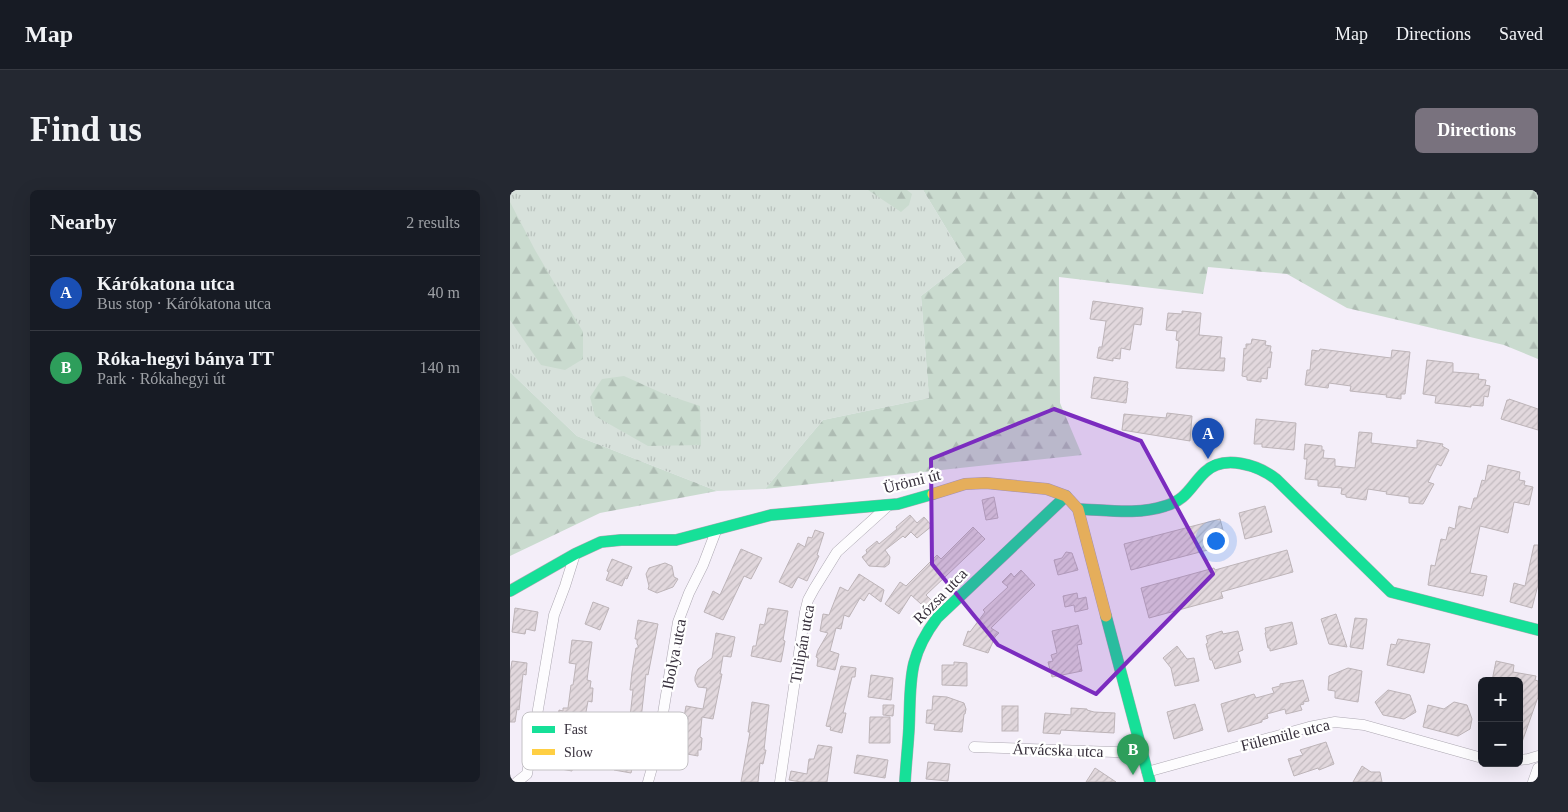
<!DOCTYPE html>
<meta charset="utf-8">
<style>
:root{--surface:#171b24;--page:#242831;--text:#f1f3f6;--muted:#9ea1a6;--line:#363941;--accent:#79727e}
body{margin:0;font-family:"Times New Roman",serif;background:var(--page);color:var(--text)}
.controls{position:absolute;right:15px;bottom:15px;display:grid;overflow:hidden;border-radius:8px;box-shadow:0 5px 20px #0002}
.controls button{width:45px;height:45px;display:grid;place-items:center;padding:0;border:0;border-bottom:1px solid var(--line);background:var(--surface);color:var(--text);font:25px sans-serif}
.you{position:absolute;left:705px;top:350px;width:18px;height:18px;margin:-12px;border:4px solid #fff;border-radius:50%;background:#1a73e8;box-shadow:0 0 0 8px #1a73e833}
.badge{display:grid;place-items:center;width:32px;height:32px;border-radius:50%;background:var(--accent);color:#fff;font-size:16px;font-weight:700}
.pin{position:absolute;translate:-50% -41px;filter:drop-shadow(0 1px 2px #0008)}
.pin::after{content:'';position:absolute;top:26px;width:18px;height:15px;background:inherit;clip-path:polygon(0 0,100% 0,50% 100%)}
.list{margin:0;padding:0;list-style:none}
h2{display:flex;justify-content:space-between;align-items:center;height:65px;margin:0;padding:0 20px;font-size:21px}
h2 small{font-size:16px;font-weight:400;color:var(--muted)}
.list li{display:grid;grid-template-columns:32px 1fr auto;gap:15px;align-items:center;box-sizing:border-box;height:75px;padding:0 20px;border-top:1px solid var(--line)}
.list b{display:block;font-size:19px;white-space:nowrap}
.list p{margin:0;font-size:16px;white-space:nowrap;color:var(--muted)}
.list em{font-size:16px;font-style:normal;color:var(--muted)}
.map{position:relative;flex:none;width:1028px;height:592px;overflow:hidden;border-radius:8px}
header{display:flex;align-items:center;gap:30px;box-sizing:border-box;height:70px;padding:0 25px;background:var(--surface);border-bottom:1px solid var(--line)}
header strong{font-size:24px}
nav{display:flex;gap:28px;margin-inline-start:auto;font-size:18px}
.intro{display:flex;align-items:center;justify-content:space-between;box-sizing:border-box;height:120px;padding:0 30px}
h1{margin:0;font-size:35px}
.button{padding:12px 22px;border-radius:8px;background:var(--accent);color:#fff;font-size:18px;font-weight:700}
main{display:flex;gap:30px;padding:0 30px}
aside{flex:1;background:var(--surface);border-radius:8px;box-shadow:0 5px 20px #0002}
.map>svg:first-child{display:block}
.grass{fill:url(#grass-tufts)}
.forest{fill:url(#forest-firs)}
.building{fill:url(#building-hatch);stroke:#bdb4b8}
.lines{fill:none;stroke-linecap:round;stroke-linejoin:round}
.street-casing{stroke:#ada8b2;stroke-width:11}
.fast-casing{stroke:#ada8b2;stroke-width:12}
.slow-casing{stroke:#ada8b2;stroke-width:12}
.street{stroke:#fdfcfe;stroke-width:10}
.fast{stroke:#16e098;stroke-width:11}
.slow{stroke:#ffcf43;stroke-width:11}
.marked{fill:#7b2cbf;fill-opacity:0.2;stroke:#7b2cbf;stroke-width:4;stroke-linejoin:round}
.labels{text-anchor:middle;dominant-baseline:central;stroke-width:4.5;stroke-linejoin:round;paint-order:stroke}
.street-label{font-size:16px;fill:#37303c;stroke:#fff}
.key{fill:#fff;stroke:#c3c1c4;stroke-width:1}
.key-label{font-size:14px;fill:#37303c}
</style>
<header>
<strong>Map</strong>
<nav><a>Map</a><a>Directions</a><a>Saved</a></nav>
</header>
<div class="intro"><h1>Find us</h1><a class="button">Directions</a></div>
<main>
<aside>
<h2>Nearby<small>2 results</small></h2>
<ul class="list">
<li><span class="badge" style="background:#1a4fb4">A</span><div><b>Kárókatona utca</b><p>Bus stop · Kárókatona utca</p></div><em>40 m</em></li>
<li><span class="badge" style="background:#2e9e5b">B</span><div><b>Róka-hegyi bánya TT</b><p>Park · Rókahegyi út</p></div><em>140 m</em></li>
</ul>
</aside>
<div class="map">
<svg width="1028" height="592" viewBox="0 0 1028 592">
<defs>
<pattern id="grass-tufts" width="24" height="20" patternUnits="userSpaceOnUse" patternTransform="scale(1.25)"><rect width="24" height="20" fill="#d7e1db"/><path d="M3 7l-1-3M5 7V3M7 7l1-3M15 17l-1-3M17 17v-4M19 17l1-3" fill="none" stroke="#b9c1bd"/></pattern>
<pattern id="forest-firs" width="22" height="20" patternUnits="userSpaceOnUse" patternTransform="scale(1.25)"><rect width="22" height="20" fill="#cadbcf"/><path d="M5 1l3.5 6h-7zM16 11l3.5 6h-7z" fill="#aebcb3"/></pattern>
<pattern id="building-hatch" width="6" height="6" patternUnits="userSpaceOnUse" patternTransform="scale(1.25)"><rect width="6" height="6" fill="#e2d8dd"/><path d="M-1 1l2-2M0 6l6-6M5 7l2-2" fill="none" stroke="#c2babf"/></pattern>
</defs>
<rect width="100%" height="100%" fill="#f4eef9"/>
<path class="grass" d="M0,0h413l43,71 -45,35 8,102 -106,22 -58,69 -48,2 -140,-55 -67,-64z"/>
<g class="forest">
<path d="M358,0h39l5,4 -3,11 -8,7z"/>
<path d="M413,0h615v169l-34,-14 -157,-37 -60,-34 -79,-7 -5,27 -144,-17 1,126 22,52 -317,34 58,-69 106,-22 -8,-102 45,-35z"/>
<path d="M0,12l25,48 48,82v27l-18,11 -24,-5 -31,-45z"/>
<path d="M0,182l67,64 140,55 -117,22 -90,43z"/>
<path d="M114,186l40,18 36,12 1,39 -53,1 -53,-30 -5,-19 12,-18z"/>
</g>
<g class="building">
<path d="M583,111l50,7 -2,17 -7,-1 -4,26 -9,-2 -1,11 -7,-1v3l-16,-3 2,-11h3l4,-26 -16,-2z"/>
<path d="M672,121l19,2 -2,22 23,2 -2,21h5l-1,13 -48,-3 3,-27 -3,-1 1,-9 -11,-1 2,-17 14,1z"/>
<path d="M742,149l14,2 -1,4 6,1 -1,6h2l-2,16 -2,-1 -1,12 -6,-1v4l-14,-2v-3l-5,-1 2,-28 2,1v-5h5z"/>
<path d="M810,159l71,9 1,-8 18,2 -5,42h-4v5l-15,-2 1,-2 -37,-4 1,-5 -22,-3 -1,5 -23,-3 2,-15h3l2,-20 7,1z"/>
<path d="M917,170l26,3v9l26,2 -1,5 8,1 -1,5 5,1 -2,11 -4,-1 -1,10 -12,-1v2l-36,-4 1,-7 -13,-2z"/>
<path d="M584,187l34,5 -1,6h1l-2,15 -35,-5z"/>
<path d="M999,209l29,10v21l-37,-11 6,-19h2z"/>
<path d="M657,223l25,3 -2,25 -68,-11 2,-16 42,4z"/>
<path d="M746,229l40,4 -2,27 -32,-3v-3h-8z"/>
<path d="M849,242l13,1 -1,10 46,5v-8l26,4 -1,2 7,4 -8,16 -4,-2 -9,18 6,2 -11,20 -14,-1v-6l-23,-3 1,-2 -19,-3 -2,11 -20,-3v-2l-5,-1 1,-6 -24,-2v-6l-13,-1 2,-20h-3l1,-15 17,2v4h2l-1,8 12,1v7l20,2z"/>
<path d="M978,275l32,7 -1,8 6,1 -1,4 9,2 -4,18 -15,-3 -6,31 -28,-7 -10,47 17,3 -4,20 -55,-11 3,-20 4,1 6,-27 5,1 3,-13 6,2 4,-23 12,3 3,-11h3l5,-18 3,1z"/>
<path d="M484,307l4,21 -12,2 -4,-20z"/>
<path d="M755,316l7,26 -27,7 -6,-26z"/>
<path d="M400,325l7,8 7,-6 8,9 -15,12 -6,-6 -6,6 -2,-2 -18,14 5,7 -1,7 -4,3 -16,-1 -7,-9 5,-4 -1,-3 11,-9 2,3 18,-15 -1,-2z"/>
<path d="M710,329l7,26 -96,25 -7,-26z"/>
<path d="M463,337l12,12 -59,56 10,10 -6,7 -19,-17 -12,19 -14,-10 15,-22 6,4 31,-31 4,4z"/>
<path d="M305,340l9,3 -7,22 2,1 -12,25 -9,-4 -6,11 -13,-6 19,-39 7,4 3,-10 4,1z"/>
<path d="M1024,355h4v40l-6,23 -22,-6 4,-19 11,3z"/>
<path d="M231,359l21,9 -11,21 -7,-3 -21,44 -19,-8 9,-21 7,4z"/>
<path d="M777,360l6,22 -72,20 2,6 -74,20 -8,-30 73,-20 1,2z"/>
<path d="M556,362l6,1 6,17 -20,5 -4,-15 8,-2z"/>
<path d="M102,369l20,8 -5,12 -2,-1 -3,8 -16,-6 3,-8 -2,-1z"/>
<path d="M155,373l7,3 2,11 4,2 -5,8 -16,6 -9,-4 1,-3 -3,-12 3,-6z"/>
<path d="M511,380l14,15 -44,43 8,5 -4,4 -7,16 -25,-8 5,-14 2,1 15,-20 -2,-2 25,-23 -6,-5 9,-9 3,4z"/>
<path d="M349,384l25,16 -3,12 -12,-9 -5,8 -4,-3 -11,19 -5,-2 -3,14 -5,-1 -6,23 9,3 -4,16 -18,-4 1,-8 -2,-1 2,-7 10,-17 -8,-2 3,-17 6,1 11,-28 8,4z"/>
<path d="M567,403l1,6 8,-2 2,12 -13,3 -1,-7 -9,2 -2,-11z"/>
<path d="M83,412l16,6 -9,22 -15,-6z"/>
<path d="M5,418l23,4 -3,19 -9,-2 -1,5 -13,-2z"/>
<path d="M258,418l20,3 -5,29 2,1 -4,21 -30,-6 2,-10h3l4,-22 4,1 1,-2z"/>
<path d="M826,424l11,33 -18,-3 -8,-25z"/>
<path d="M845,428l12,1 -4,30 -13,-2z"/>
<path d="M128,430l20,4 -10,51 -2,-1 -5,45 2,1 -12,53 -17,-3 12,-54 4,1 3,-27h-3l2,-18 4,-24h2v-3l-1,-1v-5h-2z"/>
<path d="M782,432l5,22 -27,7v-3h-2l-3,-15 1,-1 -1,-4z"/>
<path d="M568,435l4,19 -5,1 5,26 -30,6 -4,-15 5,-1 -2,-6 6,-2 -5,-22z"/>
<path d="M712,441l1,3 15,-3 5,19 -5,2 3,10 -26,7 -3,-9h-2l-4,-16 2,-1 -2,-7z"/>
<path d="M206,443l19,4 -4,20 -8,-1 -3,18h2l-9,45 -11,-2 -2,20 2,1 -1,12h-3v6l-11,-2 1,-7 -6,-1 1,-10h3l2,-18 -4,-1 2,-11 17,3 4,-21 -9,-1 -3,-6v-4l3,-8 14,-11z"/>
<path d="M888,449l32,5 -6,29 -37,-8 4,-21 5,1z"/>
<path d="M62,450l20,2 -5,38 4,1 -1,7h3l-1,14 -4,-1 -6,33 -4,-1 -6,38 -22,-4 9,-57 4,1v-3h5l3,-23h2l3,-21 -7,-1z"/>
<path d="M667,456l10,13 7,-1 5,23 -24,5 -4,-18 -8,-10z"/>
<path d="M2,471l15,2 -1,12 -3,-1 -4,36 -2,-1 -2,13h-5v-48z"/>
<path d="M986,471l18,4 -1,7 23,4 -1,4 3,1v16l-17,48h-2v-64h-27z"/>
<path d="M444,472l13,1v23l-25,-1v-20h12z"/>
<path d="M331,476l15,2 -1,9h-3l-9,36h3l-4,20 -12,-3 1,-3 -5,-1z"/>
<path d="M838,478l14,3 -4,31 -23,-4v-7l-7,-1 1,-14z"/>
<path d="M361,485l22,3 -2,22 -23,-3z"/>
<path d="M793,490l6,21 -6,1 1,2 -4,1 2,5 -16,4 -1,-5 -18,5 1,4 -6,2v2l-34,10 -7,-28 33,-10 2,4 18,-5 -2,-5 8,-2v-2z"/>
<path d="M878,500l22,5 6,17 -12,7 -21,-4 -8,-13z"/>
<path d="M423,506l14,1 17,6 2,6 -1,5h-1l-2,18 -28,-2 1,-6 -9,-1 1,-13h5z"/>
<path d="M242,512l17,3 -5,45h2l-3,14 -3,-1 -2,19h-17l9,-50h-2z"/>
<path d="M944,512l13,3 5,14 -2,10 -12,7 -35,-9 5,-22 16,4z"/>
<path d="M685,514l8,26 -29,9 -7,-27z"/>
<path d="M373,515h11l-1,11 -10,-1z"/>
<rect x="492" y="516" width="16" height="25"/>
<path d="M561,518l16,1v1l7,2 21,1 -1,20 -53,-3 -1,4 -17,-1 2,-20 26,2z"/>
<path d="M360,527h20v26h-21z"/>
<path d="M816,552l8,22 -15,6 -1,-2 -24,8 -6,-17 15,-4 -3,-5z"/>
<path d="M308,555l14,2 -5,35h-26l-12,-2 2,-9 16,3 2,-15h5z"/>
<path d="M347,565l31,5 -3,18 -31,-5z"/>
<path d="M418,572l22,2 -2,17 -22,-2z"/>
<path d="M852,576l9,6h9l2,10h-29z"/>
<path d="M585,578l21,14h-30z"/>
</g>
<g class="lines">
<g class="street-casing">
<g id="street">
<path d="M464,557l168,6"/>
<path d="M1009,570l9,-1 10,-3"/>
<path d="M637,582l162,-45 26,-5 29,3 118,33"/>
<path d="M7,592l10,-8 27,-159 11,-29 10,-32"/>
<path d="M138,592l9,-32 21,-128 11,-29 14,-28 13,-34"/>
<path d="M270,592l25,-170 3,-12 6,-11 23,-37 52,-47"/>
<path d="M1023,592l5,-14"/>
</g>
</g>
<g class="fast-casing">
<g id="fast">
<path d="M568,319c29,1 60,6 87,-3 22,-6 26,-21 40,-34 19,-18 53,-7 71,7l115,113 147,38"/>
<path d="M0,401l65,-37 26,-12 20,-2h55l95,-25 127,-11 35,-10"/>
<path d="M596,426l44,166"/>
<path d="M395,592c1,-18 3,-36 4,-54 2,-47 -2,-70 28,-110l129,-122"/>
</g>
</g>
<g class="slow-casing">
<path id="slow" d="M423,304l32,-10 21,-1 61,6 19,7 12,13 28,107"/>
</g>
<use href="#street" class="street"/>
<use href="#fast" class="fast"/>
<use href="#slow" class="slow"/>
</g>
<path class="marked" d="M544,219l87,32 72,133 -117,120 -98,-49 -66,-81 -1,-105z"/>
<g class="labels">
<g class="street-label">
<text transform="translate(402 291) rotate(-14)">Ürömi út</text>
<text transform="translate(430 406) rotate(-46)">Rózsa utca</text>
<text transform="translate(292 454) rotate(-80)">Tulipán utca</text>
<text transform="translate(164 464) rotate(-79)">Ibolya utca</text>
<text transform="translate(775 545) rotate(-14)">Fülemüle utca</text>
<text transform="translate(548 560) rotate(2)">Árvácska utca</text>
</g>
</g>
<rect x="12" y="522" width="166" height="58" rx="8" class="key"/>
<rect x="22" y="536" width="23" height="7" fill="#16e098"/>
<rect x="22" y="559" width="23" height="6" fill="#ffcf43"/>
<g class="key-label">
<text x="54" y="544">Fast</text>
<text x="54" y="567">Slow</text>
</g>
</svg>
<div class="controls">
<button>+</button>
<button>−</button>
</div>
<div class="you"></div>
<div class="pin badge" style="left:698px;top:269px;background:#1a4fb4">A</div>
<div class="pin badge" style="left:623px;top:585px;background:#2e9e5b">B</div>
</div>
</main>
